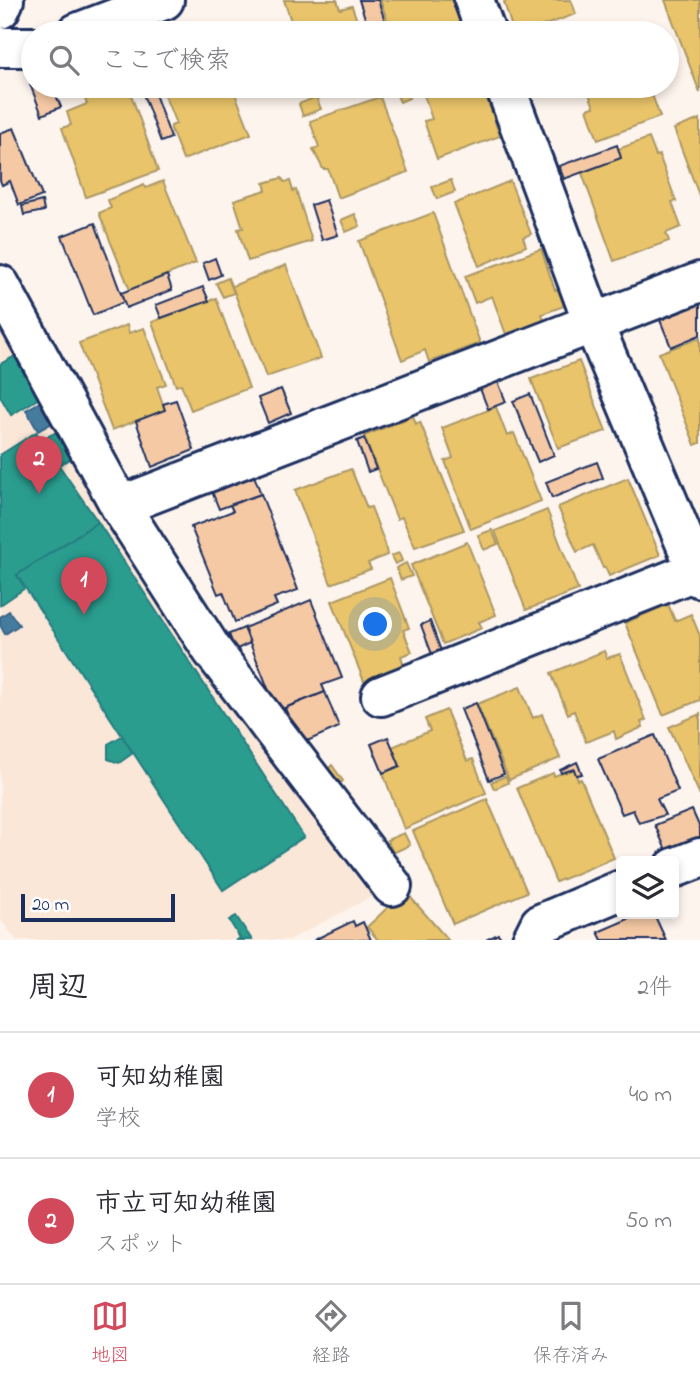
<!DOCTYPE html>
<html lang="ja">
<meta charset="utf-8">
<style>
:root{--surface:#fff;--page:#f7f7f7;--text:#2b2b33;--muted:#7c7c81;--line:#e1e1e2;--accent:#d1495b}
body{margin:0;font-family:"Indie Flower","Klee One",sans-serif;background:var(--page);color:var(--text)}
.controls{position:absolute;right:21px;bottom:21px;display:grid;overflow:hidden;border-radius:7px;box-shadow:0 4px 10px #0003}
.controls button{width:63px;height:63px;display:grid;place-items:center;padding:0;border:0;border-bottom:2px solid var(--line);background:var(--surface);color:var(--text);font:35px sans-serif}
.scale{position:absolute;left:21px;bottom:18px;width:154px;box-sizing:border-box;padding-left:7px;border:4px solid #1b2f5e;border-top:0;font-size:19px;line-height:24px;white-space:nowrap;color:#1b2f5e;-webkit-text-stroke:5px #fff;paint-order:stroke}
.you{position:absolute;left:376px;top:625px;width:24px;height:24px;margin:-18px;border:5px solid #fff;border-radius:50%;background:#1a73e8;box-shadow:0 0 0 10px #1a73e833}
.badge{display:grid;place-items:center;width:46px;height:46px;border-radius:50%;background:var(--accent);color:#fff;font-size:23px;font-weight:700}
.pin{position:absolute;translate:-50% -58px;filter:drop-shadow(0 2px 4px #0008)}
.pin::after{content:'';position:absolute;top:37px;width:24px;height:21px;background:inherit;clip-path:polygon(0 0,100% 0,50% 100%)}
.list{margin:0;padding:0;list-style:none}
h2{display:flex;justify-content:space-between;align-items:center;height:91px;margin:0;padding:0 28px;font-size:30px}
h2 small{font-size:23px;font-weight:400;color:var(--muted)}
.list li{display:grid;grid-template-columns:46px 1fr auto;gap:21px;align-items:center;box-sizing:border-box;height:126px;padding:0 28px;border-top:2px solid var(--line)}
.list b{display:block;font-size:26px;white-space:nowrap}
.list p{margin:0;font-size:23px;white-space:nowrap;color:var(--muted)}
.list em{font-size:23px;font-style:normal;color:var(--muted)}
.icon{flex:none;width:38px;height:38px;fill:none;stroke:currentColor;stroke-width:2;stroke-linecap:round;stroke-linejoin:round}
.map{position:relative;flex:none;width:700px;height:940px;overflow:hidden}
.search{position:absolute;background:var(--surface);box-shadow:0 4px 10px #0003;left:21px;right:21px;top:21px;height:77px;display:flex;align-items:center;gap:18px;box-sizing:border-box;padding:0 24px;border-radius:38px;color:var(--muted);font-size:26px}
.sheet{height:343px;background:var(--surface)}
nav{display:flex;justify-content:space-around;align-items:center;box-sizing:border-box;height:98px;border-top:2px solid var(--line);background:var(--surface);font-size:19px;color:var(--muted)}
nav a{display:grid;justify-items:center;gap:4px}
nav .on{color:var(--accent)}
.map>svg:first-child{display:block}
.built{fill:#fbe7d7}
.homes{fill:#e9c46a;stroke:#ab9766;stroke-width:2}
.schools{fill:#2a9d8f;stroke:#267c80;stroke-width:2}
.public{fill:#457b9d;stroke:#38648a;stroke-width:2}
.building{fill:#f6c9a5;stroke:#1b2f5e;stroke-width:2}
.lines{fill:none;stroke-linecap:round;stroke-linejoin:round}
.street-casing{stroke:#1b2f5e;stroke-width:44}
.street{stroke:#fff;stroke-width:38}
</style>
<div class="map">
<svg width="700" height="940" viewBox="0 0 700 940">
<rect width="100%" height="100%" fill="#fdf4ed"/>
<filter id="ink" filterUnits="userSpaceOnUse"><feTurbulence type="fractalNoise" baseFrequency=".0143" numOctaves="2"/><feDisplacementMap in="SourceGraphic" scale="14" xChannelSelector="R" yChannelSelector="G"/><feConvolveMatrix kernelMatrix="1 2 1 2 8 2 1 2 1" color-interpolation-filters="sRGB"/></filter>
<g filter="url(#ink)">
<path class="built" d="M0,324l116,217 102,148 155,197v10l-84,44h-273l-16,-21z"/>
<g class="homes">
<path d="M284,0h53l3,9 12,-3 9,27h-66z"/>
<path d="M380,0h73l12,33h-73z"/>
<path d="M508,0h63l5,14 -53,19 -2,-4 -8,2 -9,-29z"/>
<path d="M665,0h35v93z"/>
<path d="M178,25l3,8h-20l-1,-1z"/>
<path d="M100,86h28l30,85 -72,26 -24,-69 9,-3 -4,-13 20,-8 -5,-12z"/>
<path d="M161,86h71l19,48 -68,26 -12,-31v-3l5,-2z"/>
<path d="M325,86h23l-21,7z"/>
<path d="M405,86l4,12 -9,4 -7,-15z"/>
<path d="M421,86h62l17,50 -63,23 -13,-38 8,-2z"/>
<path d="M586,86h63l11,31 -62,23 -11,-31 7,-2z"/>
<path d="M316,97l5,12 -18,7 -4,-12z"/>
<path d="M380,97l28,75 -70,26 -10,-29h-5l-10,-20 6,-2 -9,-26z"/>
<path d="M700,119v79l-26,-69z"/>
<path d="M649,138l7,18 3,-1 17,46 -4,1 9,25 -15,6 3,8 -55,20 -32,-88 39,-15 -3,-9z"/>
<path d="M282,178l2,4 6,-1 3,10 3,-1 16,51 -64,20 -10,-32 5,-1 -9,-28 32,-10 -2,-7z"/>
<path d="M451,180l4,12 -18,7 -5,-12z"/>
<path d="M163,181l33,82 -66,27 -31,-77 12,-5 -3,-8 36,-15 2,3z"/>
<path d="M510,181l21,53 -8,3 3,9 -47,20 -25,-62z"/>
<path d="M433,213l47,130 -51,19 -4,-12 -23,10 -43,-119z"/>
<path d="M355,214l5,12 -14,6 -5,-12z"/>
<path d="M541,249l14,41 4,-1 5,17 -22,8 3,9 -38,14 -15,-41 -17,7 -10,-27z"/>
<path d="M286,265l35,93 -55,19 -34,-91z"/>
<path d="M228,278l6,15 -11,4 -7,-14z"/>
<path d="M216,298l33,90 -58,22 -10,-26 -5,2 -24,-64z"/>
<path d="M127,325l2,8 15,-5 22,56 -9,3 8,23 -53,20 -33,-87z"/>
<path d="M700,338v105l-5,2 -36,-92z"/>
<path d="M579,361l27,70 -48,17 -27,-69z"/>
<path d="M496,407l11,29 7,-3 27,68 -70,28 -26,-68 8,-3 -11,-30z"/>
<path d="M413,416l3,8 4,-2 44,108 -49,17 -13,-30 -5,2 -33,-83z"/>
<path d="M351,469l16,39 4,-1 14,37 2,11 -19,8 3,6 -40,15 -36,-94z"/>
<path d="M628,478l32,77 -51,21 -4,-9 -2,1 -10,-23 -16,7 -19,-45z"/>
<path d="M547,510l31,80 -52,20 -31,-79z"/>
<path d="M492,530l6,14 -14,6 -6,-15z"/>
<path d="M467,542l29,73 -17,7 3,6 -39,16 -32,-79z"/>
<path d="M399,553l3,8 -7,3 -4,-8z"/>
<path d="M406,563l6,13 -11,4 -5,-12z"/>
<path d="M390,578l19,50 -6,2 9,22 -11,4 4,13 -40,15 -33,-83z"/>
<path d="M668,604l7,17 16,-7 9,22v64l-37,15 -38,-92z"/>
<path d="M604,651l3,7 13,-4 26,66 -5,2 2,5 -27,12 -2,-8 -28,11 -12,-31 -6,3 -17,-41z"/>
<path d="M520,687l13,31 9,-4 18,44 -51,22 -32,-76z"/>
<path d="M446,710l21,51 6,-2 13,34 -82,36 -21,-56 17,-7 -8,-19 38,-16 -5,-12z"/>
<path d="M700,714v81l-31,-68z"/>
<path d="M332,765l11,16 -12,8 -9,-14z"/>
<path d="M574,769l4,11 3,-1 33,79 -58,24 -39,-94 36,-15 1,3z"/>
<path d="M506,776l2,7 -14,6 -3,-7z"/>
<path d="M487,799l40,93 -74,32 -40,-93z"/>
<path d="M404,833l6,12 -17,8 -6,-13z"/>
<path d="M405,891l43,49h-70l-11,-13z"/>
</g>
<g class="schools">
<path d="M17,355l24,42 -30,18 -11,-19v-32z"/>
<path d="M36,432l62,90 -81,53 8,13 -25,17v-150z"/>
<path d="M57,432l15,26 -13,7 -17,-26z"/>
<path d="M98,522l206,315 -81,53 -206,-315z"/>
<path d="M122,736l11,17 -14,10 -11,-4v-15z"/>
<path d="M236,916l16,24h-15l3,-2 -11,-18z"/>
</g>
<g class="public">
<path d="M49,397l12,21 -23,13 -12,-21z"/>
<path d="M9,611l10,14 -14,9 -5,-9v-8z"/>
</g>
<g class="building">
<path d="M359,0h19l11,33h-19z"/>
<path d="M33,83v3h19l9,21 -19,8 -12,-31z"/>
<path d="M140,86h12l19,52 -10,4z"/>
<path d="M14,128l28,68 -23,9 -9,-24 -8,4 -2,-5v-47z"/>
<path d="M617,145l4,13 -57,21 -5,-13z"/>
<path d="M326,200l12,35 -16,5 -11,-35z"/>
<path d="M42,201l2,10 -20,4 -2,-9z"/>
<path d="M95,223l29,79 -31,13 -31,-79z"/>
<path d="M215,258l6,17 -12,5 -6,-17z"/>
<path d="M167,275l5,15 -46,18 -5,-15z"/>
<path d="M203,287l6,14 -48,17 -5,-13z"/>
<path d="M700,304v31l-29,12 -11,-27z"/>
<path d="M497,379l9,23 -18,7 -9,-23z"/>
<path d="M281,389l10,24 -23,10 -10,-25z"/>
<path d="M530,394l24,61 -16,7 -25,-61z"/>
<path d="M176,400l18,50 -42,17 -16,-46 29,-11 -2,-6z"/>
<path d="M364,438l12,31 -8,3 -11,-31z"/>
<path d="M597,462l6,16 -51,20 -6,-16z"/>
<path d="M253,473l8,21 -42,15 -8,-20z"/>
<path d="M261,494l37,96 -24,8 3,7 -42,17 -12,-30 -5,2 -27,-67 42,-16 -3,-6z"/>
<path d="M311,600l31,78 -20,7 3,7 -48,19 -33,-83z"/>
<path d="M430,621l12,33 -9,3 -12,-32z"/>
<path d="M244,628l6,15 -15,7 -6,-16z"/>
<path d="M325,692l14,35 -43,19 -14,-32 5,-1 -2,-5z"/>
<path d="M476,703l28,71 -15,6 -28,-71z"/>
<path d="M655,735l23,56 -21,8 8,16 -26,8 -6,-13 -11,4 -24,-55z"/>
<path d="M388,737l12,29 -17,7 -12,-29z"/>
<path d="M577,762l5,12 -6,1 -2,-6 -13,4 -1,-3z"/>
<path d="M692,810l8,18v16l-31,13 -14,-32z"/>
<path d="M640,914h14l12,26h-64l-4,-8z"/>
<path d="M353,921l2,5 8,-4 8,18h-57z"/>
<path d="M498,934l5,6h-17z"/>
</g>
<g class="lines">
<g class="street-casing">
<g id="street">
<path d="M474,0l12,33"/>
<path d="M0,9l4,-9"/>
<path d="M77,33l87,-33"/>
<path d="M0,47h33"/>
<path d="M505,86l88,237 107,255"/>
<path d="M0,285l120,221 92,144 180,236"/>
<path d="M120,506l580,-224"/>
<path d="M381,696l319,-127"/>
<path d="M674,868l26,-10"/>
<path d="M532,940l8,-16 81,-34"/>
</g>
</g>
<use href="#street" class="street"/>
</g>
</g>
</svg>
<div class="controls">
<button><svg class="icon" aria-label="layers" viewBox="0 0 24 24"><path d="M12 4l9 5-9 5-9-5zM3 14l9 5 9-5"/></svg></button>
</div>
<div class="scale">20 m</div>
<div class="you"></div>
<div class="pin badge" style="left:84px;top:615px">1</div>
<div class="pin badge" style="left:39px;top:494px">2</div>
<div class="search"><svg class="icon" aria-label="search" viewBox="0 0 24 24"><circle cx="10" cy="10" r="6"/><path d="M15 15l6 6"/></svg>ここで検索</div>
</div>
<section class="sheet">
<h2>周辺<small>2件</small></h2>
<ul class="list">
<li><span class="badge">1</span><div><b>可知幼稚園</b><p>学校</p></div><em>40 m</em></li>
<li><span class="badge">2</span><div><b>市立可知幼稚園</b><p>スポット</p></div><em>50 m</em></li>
</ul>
</section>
<nav>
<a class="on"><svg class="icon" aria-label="map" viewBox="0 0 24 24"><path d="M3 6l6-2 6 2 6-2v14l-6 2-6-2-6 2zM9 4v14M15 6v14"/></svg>地図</a>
<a><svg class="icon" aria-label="directions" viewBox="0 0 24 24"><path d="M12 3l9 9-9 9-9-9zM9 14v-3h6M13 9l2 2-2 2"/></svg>経路</a>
<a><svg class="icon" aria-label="saved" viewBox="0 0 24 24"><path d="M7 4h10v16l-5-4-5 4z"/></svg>保存済み</a>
</nav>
